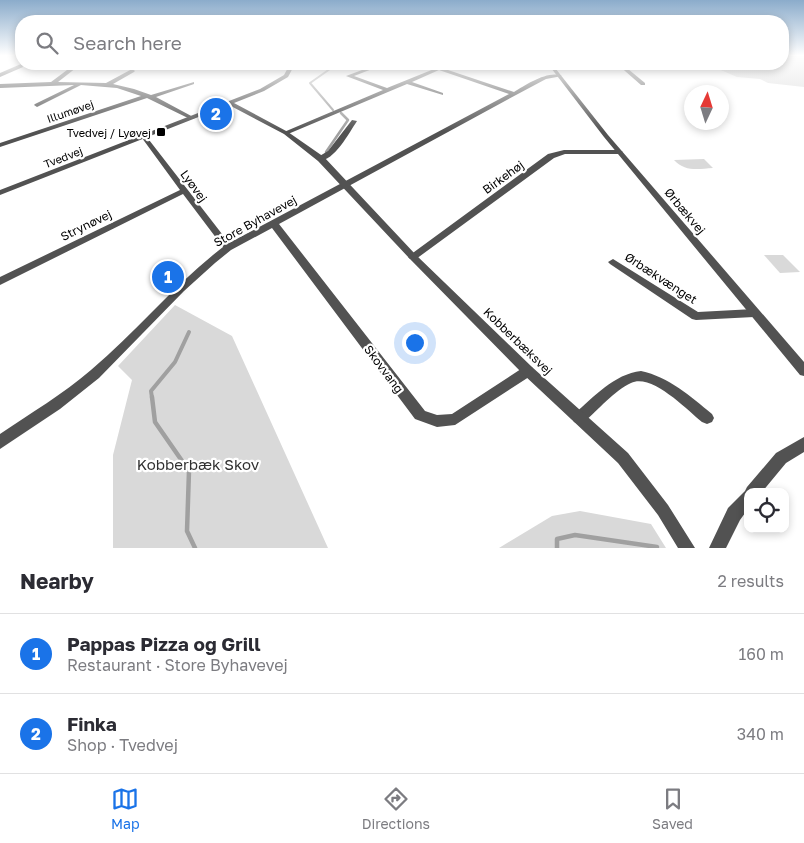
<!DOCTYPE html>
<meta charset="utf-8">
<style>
:root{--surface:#fff;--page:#f7f7f7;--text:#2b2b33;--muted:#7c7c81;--line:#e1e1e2;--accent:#1a73e8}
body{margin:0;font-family:"Golos Text",sans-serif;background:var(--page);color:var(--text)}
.controls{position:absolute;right:15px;bottom:15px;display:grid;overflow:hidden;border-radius:10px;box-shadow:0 2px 8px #0003}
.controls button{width:45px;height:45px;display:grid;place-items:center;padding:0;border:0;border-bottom:1px solid var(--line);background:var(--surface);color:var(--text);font:25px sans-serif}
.compass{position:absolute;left:684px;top:85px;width:45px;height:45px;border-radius:50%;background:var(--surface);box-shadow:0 2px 8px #0003;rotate:4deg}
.you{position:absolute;left:414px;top:342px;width:18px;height:18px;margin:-12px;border:4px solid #fff;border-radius:50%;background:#1a73e8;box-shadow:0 0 0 8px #1a73e833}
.badge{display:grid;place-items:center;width:32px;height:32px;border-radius:50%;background:var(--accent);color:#fff;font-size:16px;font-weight:700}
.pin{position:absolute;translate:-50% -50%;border:2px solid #fff;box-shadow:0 1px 5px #0006}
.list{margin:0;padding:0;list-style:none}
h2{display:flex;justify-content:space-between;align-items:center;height:65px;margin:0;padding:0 20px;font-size:21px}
h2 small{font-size:16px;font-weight:400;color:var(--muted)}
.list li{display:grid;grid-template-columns:32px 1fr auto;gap:15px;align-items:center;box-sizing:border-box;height:80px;padding:0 20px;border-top:1px solid var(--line)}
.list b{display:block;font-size:19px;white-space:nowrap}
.list p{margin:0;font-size:16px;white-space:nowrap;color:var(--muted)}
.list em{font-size:16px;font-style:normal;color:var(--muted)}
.icon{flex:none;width:28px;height:28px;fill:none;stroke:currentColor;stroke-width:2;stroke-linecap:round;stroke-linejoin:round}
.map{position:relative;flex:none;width:804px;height:548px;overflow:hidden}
.search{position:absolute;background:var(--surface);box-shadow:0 2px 8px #0003;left:15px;right:15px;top:15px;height:55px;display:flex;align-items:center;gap:12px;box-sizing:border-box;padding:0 18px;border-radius:20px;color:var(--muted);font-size:19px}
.sheet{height:225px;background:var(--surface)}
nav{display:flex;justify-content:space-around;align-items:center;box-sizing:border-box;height:70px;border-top:1px solid var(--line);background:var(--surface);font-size:14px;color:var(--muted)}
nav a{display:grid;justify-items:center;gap:2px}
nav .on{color:var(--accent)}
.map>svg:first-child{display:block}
.green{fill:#d9d9d9}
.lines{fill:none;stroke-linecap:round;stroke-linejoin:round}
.stream-far3{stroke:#a0a0a0;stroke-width:2}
.stream-far2{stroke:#a0a0a0;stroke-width:2.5}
.stream-far1{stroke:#a0a0a0;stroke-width:4}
.stream{stroke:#a0a0a0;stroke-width:4.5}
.minor{fill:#525252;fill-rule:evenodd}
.tertiary{fill:#525252;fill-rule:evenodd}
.poi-dot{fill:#000;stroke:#fff;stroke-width:2}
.labels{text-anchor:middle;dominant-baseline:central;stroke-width:4.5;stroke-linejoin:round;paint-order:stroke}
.far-street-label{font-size:11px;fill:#000;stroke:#fff}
.far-poi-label{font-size:11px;fill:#000;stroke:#fff;text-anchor:end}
.street-label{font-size:12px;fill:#000;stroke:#fff}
.near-park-label{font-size:15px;fill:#303030;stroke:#fff}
</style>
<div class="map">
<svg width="804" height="548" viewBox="0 0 804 548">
<rect width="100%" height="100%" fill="#fff"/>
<g class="green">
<path d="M783,55h21v32l-36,-4 -8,-4 -23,-2 -30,-13h76z"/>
<path d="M704,159l9,9c-15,1 -28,4 -39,-8z"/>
<path d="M764,255h19l17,17 -20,1z"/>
<path d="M175,305l57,31 96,212h-215v-93l19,-75 -14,-14z"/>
<path d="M580,511l71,13 15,24h-167l53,-32z"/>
</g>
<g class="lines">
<path class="stream-far3" d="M333,110l-23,-27 27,-19"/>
<path class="stream-far2" d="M326,152l22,-32 -7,-7"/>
<path class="stream-far1" d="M152,398l-1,-7 24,-29 14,-30"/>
<g class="stream">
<path d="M152,397l3,25 34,49 -2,60 8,17"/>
<path d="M557,548v-9l18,-4 82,12"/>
</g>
<g class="minor">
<path d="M21,64l2,3 -23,10v-4z"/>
<path d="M75,64h6l-23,18 48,1 26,-14 3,2 -1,1 -21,12 21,5 17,6 43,-13v2l-38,13 39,21 -5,1 -43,-21 -147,49v-4l141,-47 -24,-8 -36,-3 -44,22 -3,-2 1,-1 39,-19 -74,3v-4l51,-2z"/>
<path d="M378,64h7l-31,12 33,12 47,-19 -11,-5h7l84,28c12,-7 34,-22 48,-16l-16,3 -30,16 -237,129 146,187 12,4 15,-1 72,-47 4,-1 4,1 2,4 -2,4 -77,50 -18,2 -22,-8 -143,-191 -41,22 -16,13 -31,28 -85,87 -39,31 -60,40v-15c31,-21 63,-40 91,-64 46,-39 84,-86 132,-123l-40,-53 -183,91v-8l180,-87 -38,-52v-2h4l83,107 280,-149 -70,-24 -27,12 31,11v2l-36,-11 -119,50h-4v-2l99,-42 -37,-14z"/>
<path d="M567,64h10l-24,6 -3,-2z"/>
<path d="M617,64h5l23,19v2h-4z"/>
<path d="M352,120l5,1c-8,12 -23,41 -39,40v-4l10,-6z"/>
<path d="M564,150h55l4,2 -4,2h-54l-11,4 -138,101h-6l-2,-2 2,-2 138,-101z"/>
<path d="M613,259l85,53 56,-3 4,1 1,3 -1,3 -4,1 -58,3 -4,-1 -82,-55 -2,-2z"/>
<path d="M641,371c28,6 49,25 71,43l2,4 -2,4 -5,2 -5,-2c-15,-12 -50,-49 -71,-39 -16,7 -34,28 -47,39l-5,2 -5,-2 -2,-4 2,-4c20,-17 40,-40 67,-43z"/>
<path d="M804,437v15l-18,11 -24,29h-14v17l-8,11 -14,28h-17l19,-40 17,-17 2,-4 29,-34z"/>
</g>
<g class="tertiary">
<path d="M290,64h5l-7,13 -24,14 -30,12 54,29 36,25 92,98 116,112 96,86 40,52 27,43h-17l-20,-33 -40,-52 -94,-88 -114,-116 -92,-98 -34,-27 -55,-29 -229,90v-5l260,-101 24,-14z"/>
<path d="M548,64h4l56,71 196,227v14l-4,-1 -196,-238z"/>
</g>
</g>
<linearGradient id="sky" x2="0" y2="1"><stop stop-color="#8baccb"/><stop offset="0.42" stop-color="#fff"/><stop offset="1" stop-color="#fff" stop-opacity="0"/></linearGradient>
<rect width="804" height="132" fill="url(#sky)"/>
<rect class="poi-dot" x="156" y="127" width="10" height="10" rx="2.5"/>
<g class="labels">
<g class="far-street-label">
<text transform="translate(70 111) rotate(-19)">Illumøvej</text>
<text transform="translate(63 157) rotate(-21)">Tvedvej</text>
</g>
<g class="far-poi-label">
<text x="151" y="132">Tvedvej / Lyøvej</text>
</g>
<g class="street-label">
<text transform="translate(503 177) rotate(-36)">Birkehøj</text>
<text transform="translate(194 186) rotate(54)">Lyøvej</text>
<text transform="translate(685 211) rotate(50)">Ørbækvej</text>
<text transform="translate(255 221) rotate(-29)">Store Byhavevej</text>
<text transform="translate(86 225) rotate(-26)">Strynøvej</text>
<text transform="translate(661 278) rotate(33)">Ørbækvænget</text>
<text transform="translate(518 341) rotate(44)">Kobberbæksvej</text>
<text transform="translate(384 369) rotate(53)">Skovvang</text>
</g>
<g class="near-park-label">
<text x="198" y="464">Kobberbæk Skov</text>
</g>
</g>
</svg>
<div class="controls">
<button><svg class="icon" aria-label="locate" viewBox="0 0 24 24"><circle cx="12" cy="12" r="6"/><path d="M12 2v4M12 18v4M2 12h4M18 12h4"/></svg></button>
</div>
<svg class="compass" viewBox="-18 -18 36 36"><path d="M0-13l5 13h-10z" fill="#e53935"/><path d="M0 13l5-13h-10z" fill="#7c7c81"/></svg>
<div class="you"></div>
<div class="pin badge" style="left:168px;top:277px">1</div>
<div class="pin badge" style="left:216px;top:114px">2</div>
<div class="search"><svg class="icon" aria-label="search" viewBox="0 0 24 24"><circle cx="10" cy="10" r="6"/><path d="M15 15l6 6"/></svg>Search here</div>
</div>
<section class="sheet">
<h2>Nearby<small>2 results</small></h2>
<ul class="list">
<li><span class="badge">1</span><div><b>Pappas Pizza og Grill</b><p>Restaurant · Store Byhavevej</p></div><em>160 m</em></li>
<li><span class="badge">2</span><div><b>Finka</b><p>Shop · Tvedvej</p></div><em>340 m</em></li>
</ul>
</section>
<nav>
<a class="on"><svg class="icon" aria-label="map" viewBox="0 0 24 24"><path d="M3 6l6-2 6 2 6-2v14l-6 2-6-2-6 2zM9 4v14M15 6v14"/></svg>Map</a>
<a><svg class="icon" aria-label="directions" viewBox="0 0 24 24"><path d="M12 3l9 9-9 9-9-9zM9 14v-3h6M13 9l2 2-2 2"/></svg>Directions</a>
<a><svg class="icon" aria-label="saved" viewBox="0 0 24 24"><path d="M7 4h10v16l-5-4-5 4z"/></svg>Saved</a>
</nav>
